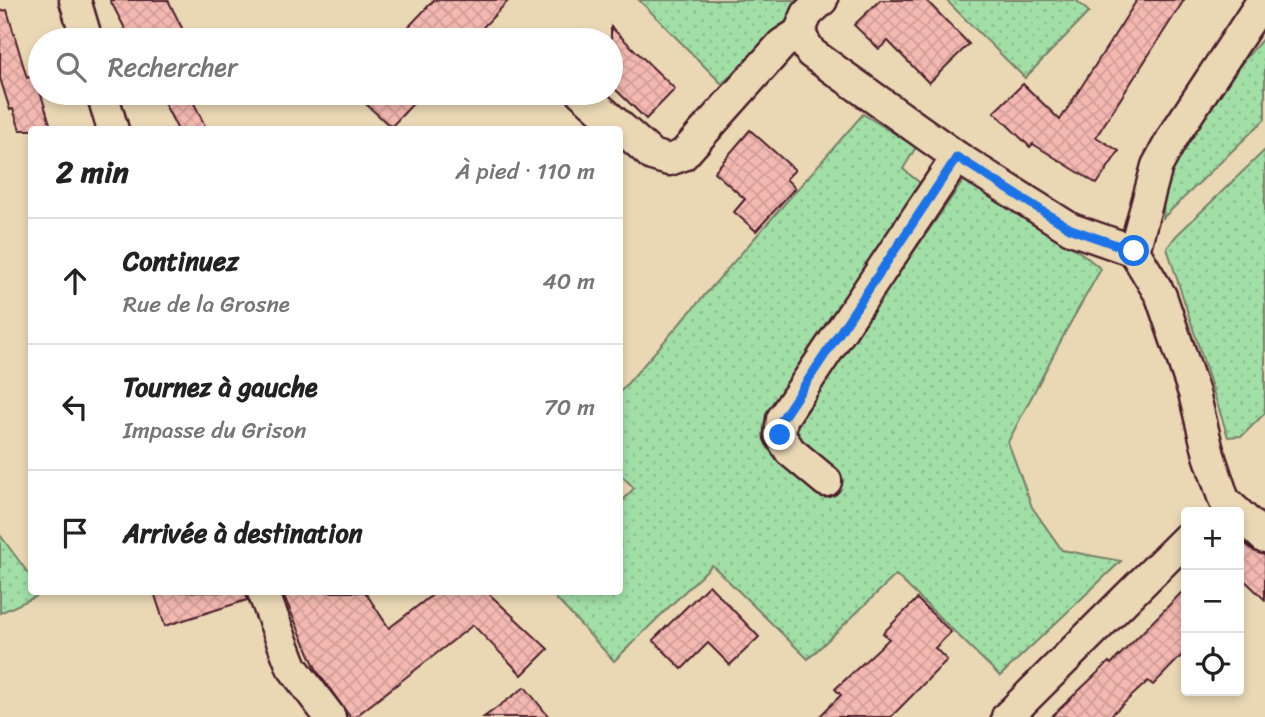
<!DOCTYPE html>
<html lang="fr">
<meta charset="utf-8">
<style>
:root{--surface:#fff;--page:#f6f6f6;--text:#222;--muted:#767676;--line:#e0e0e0}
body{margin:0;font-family:Sriracha,sans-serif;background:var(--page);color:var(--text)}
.controls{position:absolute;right:21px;bottom:21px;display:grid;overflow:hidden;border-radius:7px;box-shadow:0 4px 10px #0003}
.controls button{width:63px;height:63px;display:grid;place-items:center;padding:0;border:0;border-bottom:2px solid var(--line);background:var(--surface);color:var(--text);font:35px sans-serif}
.stop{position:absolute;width:21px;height:21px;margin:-16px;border:5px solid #1a73e8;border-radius:50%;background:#fff}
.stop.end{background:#1a73e8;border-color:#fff;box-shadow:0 2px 7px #0008}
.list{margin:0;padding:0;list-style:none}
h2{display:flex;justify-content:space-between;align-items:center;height:91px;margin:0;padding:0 28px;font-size:30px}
h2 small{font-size:23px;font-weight:400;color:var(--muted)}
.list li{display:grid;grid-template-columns:46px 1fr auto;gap:21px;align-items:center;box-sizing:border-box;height:126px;padding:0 28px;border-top:2px solid var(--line)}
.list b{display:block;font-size:26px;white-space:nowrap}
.list p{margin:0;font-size:23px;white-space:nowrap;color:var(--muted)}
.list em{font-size:23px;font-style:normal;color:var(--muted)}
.icon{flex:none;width:38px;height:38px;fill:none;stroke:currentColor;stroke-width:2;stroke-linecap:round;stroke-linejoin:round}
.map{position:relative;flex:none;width:1265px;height:717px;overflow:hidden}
.search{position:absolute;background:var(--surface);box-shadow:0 4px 10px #0003;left:28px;top:28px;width:595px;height:77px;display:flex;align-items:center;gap:18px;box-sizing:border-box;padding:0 24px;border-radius:38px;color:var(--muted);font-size:26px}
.panel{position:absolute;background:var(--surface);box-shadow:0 4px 10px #0003;left:28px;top:126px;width:595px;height:469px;border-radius:7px}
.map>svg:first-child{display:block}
.grass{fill:url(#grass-dots);stroke:#767f69;stroke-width:2}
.building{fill:url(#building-cross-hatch);stroke:#4a1f2b;stroke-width:2}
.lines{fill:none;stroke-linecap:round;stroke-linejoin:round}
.minor-casing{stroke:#4a1f2b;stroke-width:35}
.minor{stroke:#ead8b5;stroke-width:30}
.route{stroke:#1a73e8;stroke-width:9}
</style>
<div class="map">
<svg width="1265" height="717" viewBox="0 0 1265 717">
<defs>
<pattern id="grass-dots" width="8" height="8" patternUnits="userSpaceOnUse" patternTransform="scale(1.75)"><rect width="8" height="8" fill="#a1dfa7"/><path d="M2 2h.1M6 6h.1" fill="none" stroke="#8cbf90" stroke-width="1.8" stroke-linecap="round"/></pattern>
<pattern id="building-cross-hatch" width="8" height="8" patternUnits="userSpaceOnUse" patternTransform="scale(1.75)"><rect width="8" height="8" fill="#f3b8b0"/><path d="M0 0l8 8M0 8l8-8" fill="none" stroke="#d29e98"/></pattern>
</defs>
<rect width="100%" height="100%" fill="#ead8b5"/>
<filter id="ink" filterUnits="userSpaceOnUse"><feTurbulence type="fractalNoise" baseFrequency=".0143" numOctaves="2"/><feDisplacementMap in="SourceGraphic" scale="14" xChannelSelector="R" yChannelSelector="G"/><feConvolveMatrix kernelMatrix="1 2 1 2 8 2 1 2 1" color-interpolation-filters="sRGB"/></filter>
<g filter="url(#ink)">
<g class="grass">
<path d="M639,0h169l-86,84z"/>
<path d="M946,0h130l13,12 -64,66z"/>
<path d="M1265,36v83l-102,99c0,-72 58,-130 102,-182z"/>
<path d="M863,114l53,33 -13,22 17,14 -146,230 8,44 48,38 11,-13 -36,-30 -9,-14v-18l170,-243 118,78 17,14 -34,60 -59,113 24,65 30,43 59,11 -121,115 -104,-101 -88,84 -96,-94 -98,96 -64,-69h70v-88l14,-16 -14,-14v-82z"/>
<path d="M1265,150v263l-23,23 -14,1 -61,-189 9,-12z"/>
<path d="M0,535l31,42 1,15 12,1 -44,20z"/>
</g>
<g class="building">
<path d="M110,0h58l20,40h-57z"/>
<path d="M434,0h75l-38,40h-75z"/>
<path d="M880,0h46l43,44 -40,39 -41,-42 -9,8 -25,-24z"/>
<path d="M1137,0h47l-88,137 23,14 -22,33 -64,-40 -3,3 -36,-35 29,-28 37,36z"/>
<path d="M7,10l20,68 8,-3 17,55h-32l-7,-21 -3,1 -10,-32v-67z"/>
<path d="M611,27l64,62 -29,30 -35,-34z"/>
<path d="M159,93h30l18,37h-29z"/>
<path d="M354,93h69l-32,34z"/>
<path d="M750,130l45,40 -9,9 9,9 -39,43 -22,-19 11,-13 -31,-27z"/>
<path d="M1239,538l15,13 11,4v45l-26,-25z"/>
<path d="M709,585l50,52 -29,28 -22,-22 -26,26 -29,-29z"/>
<path d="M1186,588v63l-33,34 -5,-4 -39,36h-58l58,-55 2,2z"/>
<path d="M154,592h92l1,8 -82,26z"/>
<path d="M282,592h83l24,36 47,-36h51l61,57 -26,26 -49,-50 -118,92h-5l-33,-46z"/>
<path d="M917,599l34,33 -16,16 12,12 -56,57h-72l22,-22 -6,-6 54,-50 -6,-6z"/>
<path d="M525,687l24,30h-65z"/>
</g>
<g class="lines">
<g class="minor-casing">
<g id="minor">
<path d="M75,0l12,40"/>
<path d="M822,0l-15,14 -8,19 12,20 146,104 114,72 63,22"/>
<path d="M102,93l11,37"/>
<path d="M582,93l70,62 17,5 14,-5 99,-111 17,-11"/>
<path d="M1134,251l23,-85 17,-31 89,-135"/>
<path d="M1134,251l27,45 33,97 15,62 15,45 13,12"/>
<path d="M826,481l-36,-30 -10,-16 2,-16 175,-262"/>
<path d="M1239,514l26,24"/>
<path d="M263,592l29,75 38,50"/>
<path d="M1007,717l179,-178"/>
</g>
</g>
<use href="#minor" class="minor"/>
</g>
</g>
<g class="lines" filter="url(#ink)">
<path class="route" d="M780,435l2,-16 175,-262 114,72 63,22"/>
</g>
</svg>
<div class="controls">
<button>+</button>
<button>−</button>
<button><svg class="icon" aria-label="locate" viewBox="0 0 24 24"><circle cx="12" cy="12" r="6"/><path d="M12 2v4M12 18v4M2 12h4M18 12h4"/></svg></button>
</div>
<div class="stop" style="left:1134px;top:251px"></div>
<div class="stop end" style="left:780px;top:435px"></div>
<div class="search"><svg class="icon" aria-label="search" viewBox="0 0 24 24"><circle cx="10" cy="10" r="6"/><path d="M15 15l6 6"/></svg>Rechercher</div>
<section class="panel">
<h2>2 min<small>À pied · 110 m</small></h2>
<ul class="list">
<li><svg class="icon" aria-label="ahead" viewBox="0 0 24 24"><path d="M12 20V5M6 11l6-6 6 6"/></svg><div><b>Continuez</b><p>Rue de la Grosne</p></div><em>40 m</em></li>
<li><svg class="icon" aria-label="left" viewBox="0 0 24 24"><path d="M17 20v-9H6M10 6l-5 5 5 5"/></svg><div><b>Tournez à gauche</b><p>Impasse du Grison</p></div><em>70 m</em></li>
<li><svg class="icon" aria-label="arrive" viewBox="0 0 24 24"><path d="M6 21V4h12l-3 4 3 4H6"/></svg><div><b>Arrivée à destination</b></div></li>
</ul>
</section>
</div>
